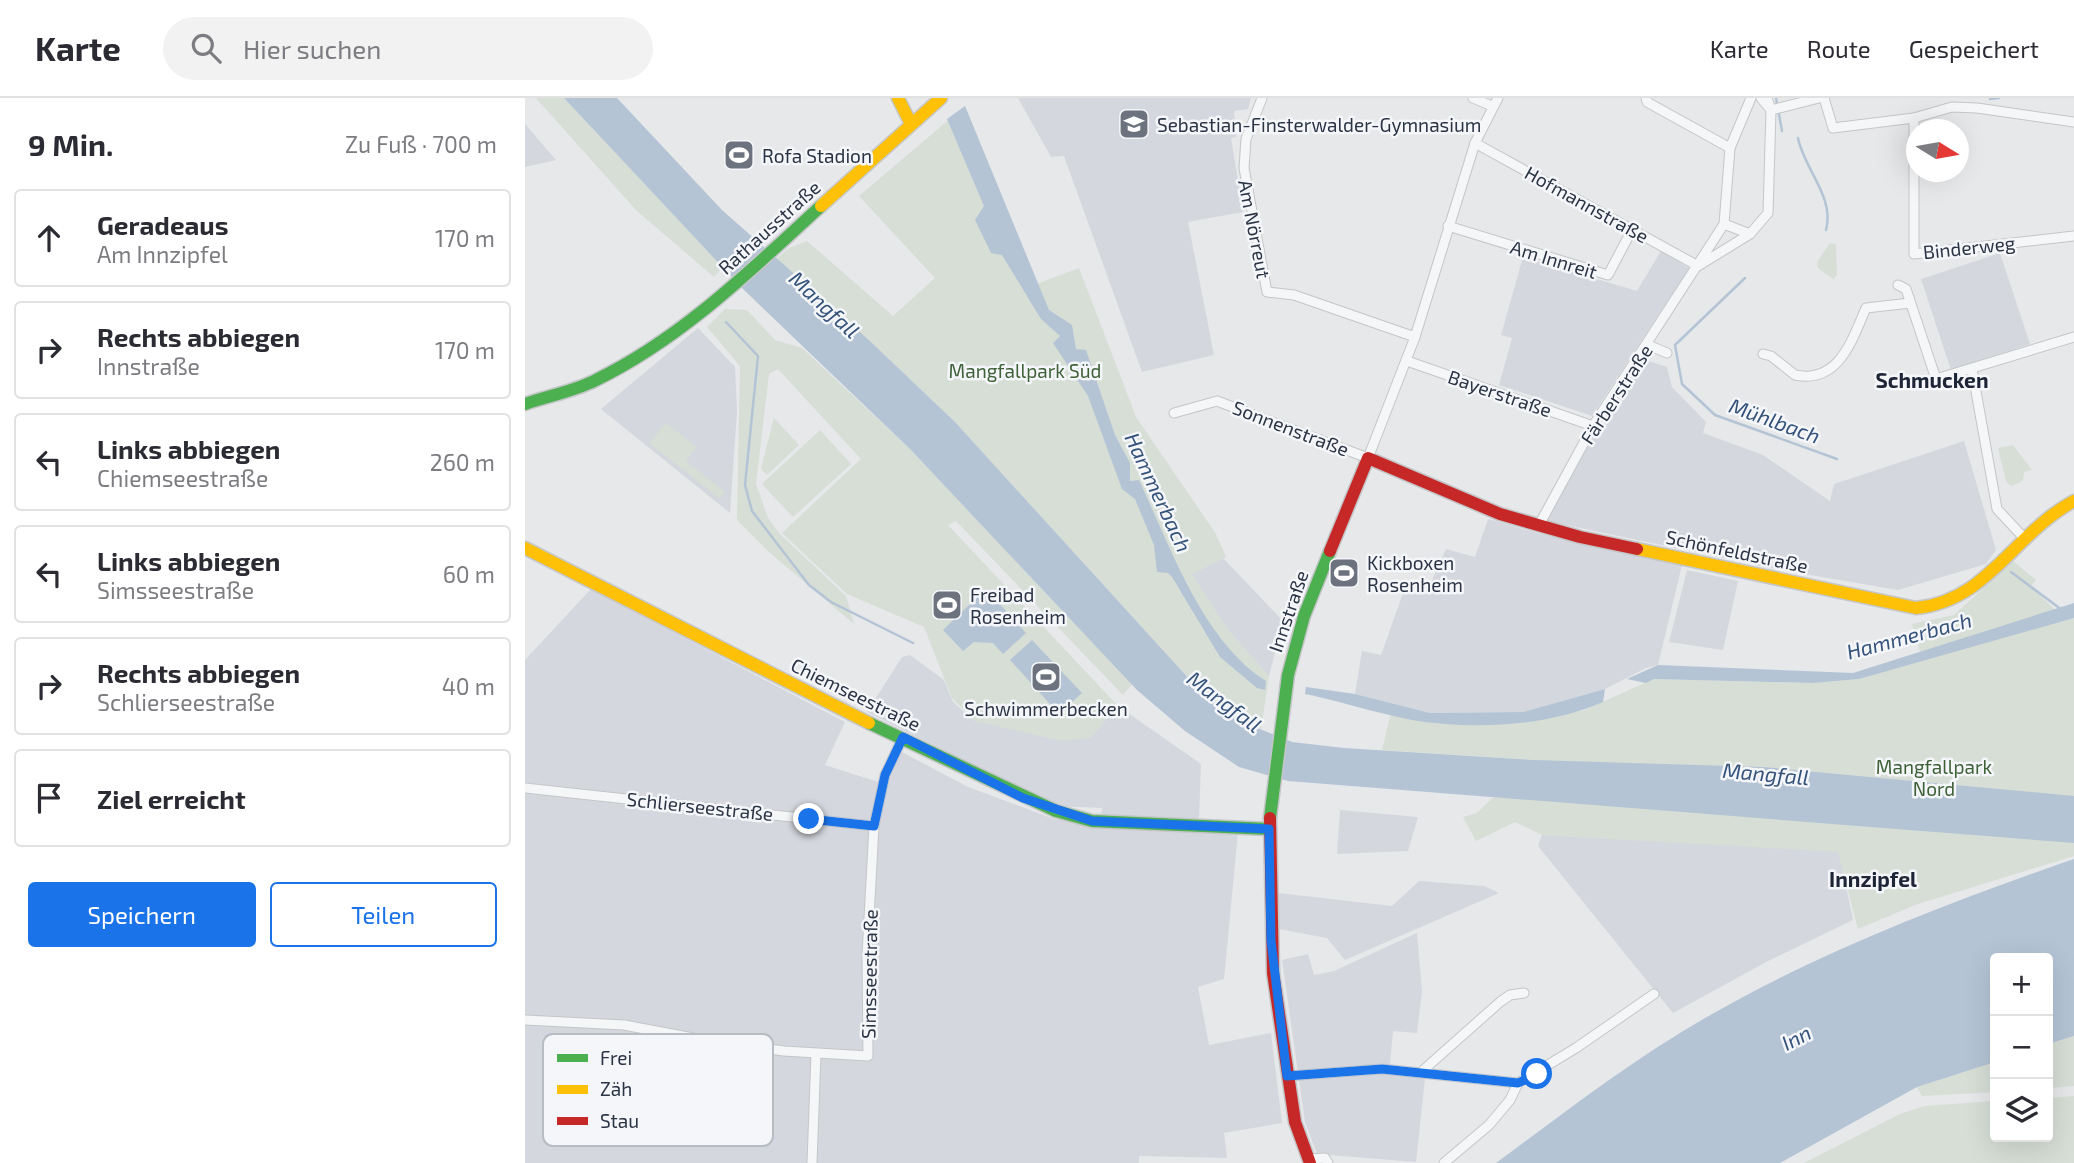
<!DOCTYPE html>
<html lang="de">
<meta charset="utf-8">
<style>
:root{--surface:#fff;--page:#f2f2f3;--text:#2b2b33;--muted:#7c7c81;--line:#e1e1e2;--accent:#1a73e8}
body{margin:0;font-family:"Exo 2",sans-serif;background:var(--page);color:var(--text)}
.controls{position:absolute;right:21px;bottom:21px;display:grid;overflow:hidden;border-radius:7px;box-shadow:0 7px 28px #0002}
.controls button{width:63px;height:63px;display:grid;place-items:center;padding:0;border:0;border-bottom:2px solid var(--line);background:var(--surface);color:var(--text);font:35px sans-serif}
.compass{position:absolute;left:1381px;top:21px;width:63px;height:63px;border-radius:50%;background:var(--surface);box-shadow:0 7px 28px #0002;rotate:101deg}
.stop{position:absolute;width:21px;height:21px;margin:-16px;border:5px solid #1a73e8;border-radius:50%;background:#fff}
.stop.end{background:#1a73e8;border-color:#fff;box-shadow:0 2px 7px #0008}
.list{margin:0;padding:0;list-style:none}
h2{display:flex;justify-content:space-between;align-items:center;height:91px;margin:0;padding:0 28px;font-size:30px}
h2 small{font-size:23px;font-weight:400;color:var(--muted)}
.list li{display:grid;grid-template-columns:46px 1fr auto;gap:21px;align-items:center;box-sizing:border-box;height:98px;margin:0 14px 14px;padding:0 14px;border:2px solid var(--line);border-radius:7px}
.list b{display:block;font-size:26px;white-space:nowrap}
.list p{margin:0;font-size:23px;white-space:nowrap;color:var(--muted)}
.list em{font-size:23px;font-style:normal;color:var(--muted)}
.actions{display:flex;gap:14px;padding:21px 28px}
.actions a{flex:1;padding:16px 0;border:2px solid var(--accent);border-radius:7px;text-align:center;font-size:24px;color:var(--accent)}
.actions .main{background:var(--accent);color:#fff}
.icon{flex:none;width:38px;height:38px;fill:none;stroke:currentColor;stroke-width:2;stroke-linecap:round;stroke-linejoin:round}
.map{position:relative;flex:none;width:1549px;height:1065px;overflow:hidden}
header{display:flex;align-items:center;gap:42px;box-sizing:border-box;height:98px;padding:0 35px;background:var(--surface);border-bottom:2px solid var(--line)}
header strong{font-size:33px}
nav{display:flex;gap:38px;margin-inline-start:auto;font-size:24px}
.search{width:490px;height:63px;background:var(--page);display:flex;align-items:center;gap:18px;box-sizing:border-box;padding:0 24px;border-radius:38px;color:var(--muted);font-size:26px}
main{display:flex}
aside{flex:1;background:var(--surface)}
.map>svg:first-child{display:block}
.built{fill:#d4d7dd}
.green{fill:#d6ded6}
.water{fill:#b4c4d5}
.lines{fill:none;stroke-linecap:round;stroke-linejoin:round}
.stream{stroke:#b4c4d5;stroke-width:2.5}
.street-casing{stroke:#c4c6c8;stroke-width:11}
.fast-casing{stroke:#c4c6c8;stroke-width:15}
.slow-casing{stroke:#c4c6c8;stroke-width:15}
.jam-casing{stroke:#c4c6c8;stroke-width:15}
.street{stroke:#f5f6f7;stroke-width:9}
.fast{stroke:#4caf50;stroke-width:12}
.slow{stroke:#ffc107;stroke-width:12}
.jam{stroke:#c62828;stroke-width:12}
.route{stroke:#1a73e8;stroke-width:9}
.labels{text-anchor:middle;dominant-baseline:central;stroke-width:5;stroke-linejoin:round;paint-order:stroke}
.poi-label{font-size:19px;fill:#2b3445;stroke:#f4f6f9;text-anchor:start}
.street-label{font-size:19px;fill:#2b3445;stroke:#f4f6f9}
.park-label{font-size:19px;fill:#3f6138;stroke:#f4f6f9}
.water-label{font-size:21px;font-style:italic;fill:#34527a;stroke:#f4f6f9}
.neighbourhood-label{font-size:21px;font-weight:bold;fill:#1d2536;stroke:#f4f6f9}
.key{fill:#f4f6f9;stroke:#b8bcc3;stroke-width:2}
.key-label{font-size:19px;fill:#2b3445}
</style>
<header>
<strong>Karte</strong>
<div class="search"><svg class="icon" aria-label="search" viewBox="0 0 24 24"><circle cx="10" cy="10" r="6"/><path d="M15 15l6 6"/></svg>Hier suchen</div>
<nav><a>Karte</a><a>Route</a><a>Gespeichert</a></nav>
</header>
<main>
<aside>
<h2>9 Min.<small>Zu Fuß · 700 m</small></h2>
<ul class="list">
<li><svg class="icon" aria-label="ahead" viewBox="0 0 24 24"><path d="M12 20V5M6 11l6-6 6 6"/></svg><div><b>Geradeaus</b><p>Am Innzipfel</p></div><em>170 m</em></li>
<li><svg class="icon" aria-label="right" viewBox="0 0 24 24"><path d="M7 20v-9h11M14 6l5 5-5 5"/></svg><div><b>Rechts abbiegen</b><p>Innstraße</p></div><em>170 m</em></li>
<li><svg class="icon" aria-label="left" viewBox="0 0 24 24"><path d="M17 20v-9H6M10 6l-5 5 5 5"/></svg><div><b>Links abbiegen</b><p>Chiemseestraße</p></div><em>260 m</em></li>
<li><svg class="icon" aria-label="left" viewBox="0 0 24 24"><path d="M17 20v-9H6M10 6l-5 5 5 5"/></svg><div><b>Links abbiegen</b><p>Simsseestraße</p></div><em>60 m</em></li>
<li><svg class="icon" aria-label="right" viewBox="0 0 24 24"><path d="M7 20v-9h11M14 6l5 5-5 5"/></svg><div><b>Rechts abbiegen</b><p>Schlierseestraße</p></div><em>40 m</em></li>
<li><svg class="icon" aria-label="arrive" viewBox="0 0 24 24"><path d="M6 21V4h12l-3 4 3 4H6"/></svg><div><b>Ziel erreicht</b></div></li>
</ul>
<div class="actions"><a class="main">Speichern</a><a>Teilen</a></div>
</aside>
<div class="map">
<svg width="1549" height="1065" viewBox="0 0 1549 1065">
<rect width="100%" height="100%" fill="#e6e8ea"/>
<g class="built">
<path d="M493,0h233l-3,11 -14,2 2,26 -5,1 12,74 -55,10 26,133 -72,17 -78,-216 -13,1z"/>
<path d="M0,26l31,36 -31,7z"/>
<path d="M1136,153l28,17 -97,148 -93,-31 13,-47 -11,-3 22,-78 114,34z"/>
<path d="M1475,155l30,91 -79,26 -30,-91z"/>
<path d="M173,230l37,39 2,44 -7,102 -129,-104z"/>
<path d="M1117,261l25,8 5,20 34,35 -3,11 60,22 67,46 4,-17 130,-43 32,109 -10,14 -88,26 -128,-22 -227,-48z"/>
<path d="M963,421l52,15 142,31 -24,100 -12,3 -41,21 -82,23 -93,1 -75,-19 7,-43 19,4 26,-73 22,5 17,-38 29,8z"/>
<path d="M698,460l60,63 -14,55 -41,-46 -37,-56z"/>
<path d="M1162,472l51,11 -15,69 -54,-8z"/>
<path d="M66,491l254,133 -20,43 47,15 11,3 15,-33 70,37 86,32 46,7 2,-18 -45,-2 -190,-94 35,-55 8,-2 34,25 9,22 22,19 115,17 28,-32 83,58 -2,56 39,12 -14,147 -26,8 11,58 62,-12 11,90 -58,10 3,25 -88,-2v7h-614v-503z"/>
<path d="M815,712l78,7 -10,34 -71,3z"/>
<path d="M1017,737l297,16 14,69 -85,41 -95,52 -135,-167z"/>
<path d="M894,783l65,5 15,7 -154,67 -18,-22 -48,-9 -1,-36 114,13z"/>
<path d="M892,835l5,58 -5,42 -24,-2 -4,43 36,4 -9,84 -99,-8 -12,-32 -23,-162 26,-6 6,21 20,-4z"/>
</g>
<g class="green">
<path d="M11,0h28l159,169 -9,10 -78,-67z"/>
<path d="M440,8l72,178 42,-16 57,149 80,117 10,23 -34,17 36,56 41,46 -8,53 -70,-48 -236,-259 -85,-81 -95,-81 14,-12 18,-7 86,75 42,-38 -76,-82z"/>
<path d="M1305,145l6,1 1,31 -4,4 -15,-11 -1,-6z"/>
<path d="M200,211l22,1 28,30 27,8 108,101 222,235 -9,11 -167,-174 -8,4 170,181 -28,32 -29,3 -86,-20 -23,-23 -28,-71 -77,-33 -65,-61 79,-74 -83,-90 -9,5 -13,110 12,34 12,16 66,62 8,28 -85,-72 -32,-32 3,-154 -33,-39z"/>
<path d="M249,320l25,27 -32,30 -6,-6z"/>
<path d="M141,325l31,24 -11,14 39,31 -5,7 -71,-56z"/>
<path d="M295,332l31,34 -58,53 -31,-33z"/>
<path d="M1488,347l19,25 -8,2 -1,9 -12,5 -5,-5 -8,-33z"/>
<path d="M1488,463l23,19 -5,6 25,25 3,11 15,-4v238l-159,49 -57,24 -20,-77 -296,-17 -27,-13 -39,19 -13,-24 14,-4 55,-53 -150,-10 9,-37 29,8 162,-10 72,-32 159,4 46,-4 63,-20 -10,-35 42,-9z"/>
<path d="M1549,938v50l-26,2v-44z"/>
<path d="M1470,964v30l-73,4 -5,-9z"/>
<path d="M1549,998v67h-270l96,-49 25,-8 70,-5v36h53v-39z"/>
</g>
<g class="water">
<path d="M39,0h53l105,112 148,131 85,81 236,259 59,44 42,17 52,6 189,12 230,7 311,29v47l-786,-62 -49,-14 -54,-36 -48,-41 -227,-241 -166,-159z"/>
<path d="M440,8l84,204 23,15 4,24 10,1 29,85 15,28v18l9,-1c31,66 64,162 127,201l-1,9 -8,-2 -37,-31 -48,-80 -4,-4 -11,-1 -3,-27 -19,-46 -13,-10 -34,-93 -35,-53 7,-7 -19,-17 -39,-64 -11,-2 -16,-33 9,-14 -37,-87z"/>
<path d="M461,491l40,44 -23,21 -10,-11 -19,-1 -11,9 -20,-21z"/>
<path d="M1549,505v15l-215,61 -46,4 -159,-4 -8,4 -19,-4 31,-14 195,8z"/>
<path d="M507,542l50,53 -23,21 -49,-54z"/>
<path d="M781,589l49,7 75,19 93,-1 82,-23 -2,13c-51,22 -113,27 -168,21 -39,-3 -89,-21 -130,-29z"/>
<path d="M1549,761v177l-26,8v-86h-53v104l-78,25 -137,76h-284c68,-50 136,-103 209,-145 116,-67 243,-115 369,-159z"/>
</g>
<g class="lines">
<g class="stream">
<path d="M1251,0l6,33"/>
<path d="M1465,1l9,-1"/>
<path d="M1273,40c6,31 37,59 28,92"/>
<path d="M1220,180l-70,67 7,39 33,31 122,44"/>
<path d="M201,224l32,34 -13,129 7,26 57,74 22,17 82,41"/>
<path d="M1486,474l51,38"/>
</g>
<g class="street-casing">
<g id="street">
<path d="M737,0l-16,41 -2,29 23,124 27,3 121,42"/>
<path d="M948,0l19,8"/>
<path d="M1121,0l1,4 83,46"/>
<path d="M1236,0l10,12 -4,-12"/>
<path d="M1299,0l9,30 81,-10 38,-11 25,1 97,14"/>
<path d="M1389,20v136l160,-18"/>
<path d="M950,45l223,123 52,-32 18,-21 3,-103 48,-12"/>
<path d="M1199,126l26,10"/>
<path d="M923,128l160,49 25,-47"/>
<path d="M1373,187l8,4 30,90 138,-42"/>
<path d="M1123,247l19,8"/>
<path d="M1238,256l8,2 24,19c44,9 57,-35 71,-67l44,-5"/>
<path d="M882,263l186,65"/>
<path d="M1447,271l25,140 27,29"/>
<path d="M649,315l43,-12 151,57 47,-121 60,-194 23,-45"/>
<path d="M1014,427l54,-99 131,-202 6,-76 21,-50"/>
<path d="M0,690l349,38"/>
<path d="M0,922l99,5 85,16 75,10 84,5 -1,-101 7,-129 11,-51 18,-38"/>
<path d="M895,975l80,-71 10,-7 14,-2"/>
<path d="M762,978l95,-7 136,14"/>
<path d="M783,1061l17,-1 3,5"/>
<path d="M287,1065l4,-109"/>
<path d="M919,1065l45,-38 21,-25 8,-17 58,-35 78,-54"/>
</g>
</g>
<g class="fast-casing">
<g id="fast">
<path d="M0,306c23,-8 50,-13 71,-24 86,-42 155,-110 225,-174"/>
<path d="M344,625l187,88 36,10 177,8"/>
<path d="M745,720l18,-143 16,-59 26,-65"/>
</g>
</g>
<g class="slow-casing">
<g id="slow">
<path d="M373,0l13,26"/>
<path d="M296,108l120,-108"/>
<path d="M0,450l344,175"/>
<path d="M1112,451l279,59c72,-7 98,-75 158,-107"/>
</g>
</g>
<g class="jam-casing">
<g id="jam">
<path d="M805,453l38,-93 132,56 80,23 57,12"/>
<path d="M745,720l3,155 22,149 15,41"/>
</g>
</g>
<use href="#street" class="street"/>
<use href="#fast" class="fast"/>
<use href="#slow" class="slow"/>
<use href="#jam" class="jam"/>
</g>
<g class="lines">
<path class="route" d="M284,721l65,7 11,-51 18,-38 120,61 69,23 177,8 2,111 16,136 95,-7 136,14 19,-9"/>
</g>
<defs>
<g id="school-square" transform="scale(1.575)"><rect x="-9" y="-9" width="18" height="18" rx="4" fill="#6c737f" stroke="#f4f6f9"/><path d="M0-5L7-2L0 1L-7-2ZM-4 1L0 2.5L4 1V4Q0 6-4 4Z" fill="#fff"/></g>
<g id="stadium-square" transform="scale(1.575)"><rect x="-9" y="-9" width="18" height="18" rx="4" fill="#6c737f" stroke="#f4f6f9"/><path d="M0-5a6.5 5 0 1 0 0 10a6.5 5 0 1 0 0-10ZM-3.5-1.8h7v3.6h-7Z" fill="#fff"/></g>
</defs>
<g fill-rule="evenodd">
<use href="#school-square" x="609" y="26"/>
<use href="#stadium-square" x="214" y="57"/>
<use href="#stadium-square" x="819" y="475"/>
<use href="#stadium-square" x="422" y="507"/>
<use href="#stadium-square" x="521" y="579"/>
</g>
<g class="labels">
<g class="poi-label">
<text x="632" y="26">Sebastian-Finsterwalder-Gymnasium</text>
<text x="237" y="57">Rofa Stadion</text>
<text x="842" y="464">Kickboxen<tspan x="842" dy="22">Rosenheim</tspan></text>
<text x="445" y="496">Freibad<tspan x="445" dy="22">Rosenheim</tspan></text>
<text x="521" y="610" text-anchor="middle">Schwimmerbecken</text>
</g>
<g class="street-label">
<text transform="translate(1062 106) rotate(29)">Hofmannstraße</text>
<text transform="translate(244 129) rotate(-42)">Rathausstraße</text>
<text transform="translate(730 131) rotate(79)">Am Nörreut</text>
<text transform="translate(1444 149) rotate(-6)">Binderweg</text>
<text transform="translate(1029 161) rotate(17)">Am Innreit</text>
<text transform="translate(975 295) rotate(19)">Bayerstraße</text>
<text transform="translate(1091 296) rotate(-57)">Färberstraße</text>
<text transform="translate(766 330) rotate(21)">Sonnenstraße</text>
<text transform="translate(1212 453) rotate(12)">Schönfeldstraße</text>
<text transform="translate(763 513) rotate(-71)">Innstraße</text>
<text transform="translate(331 596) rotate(26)">Chiemseestraße</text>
<text transform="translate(175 708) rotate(6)">Schlierseestraße</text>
<text transform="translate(344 876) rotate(-89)">Simsseestraße</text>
</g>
<g class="park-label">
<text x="500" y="272">Mangfallpark Süd</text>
<text x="1409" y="668">Mangfallpark<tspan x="1409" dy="22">Nord</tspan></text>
</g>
<g class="water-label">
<text transform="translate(300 206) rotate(43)">Mangfall</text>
<text transform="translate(1250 322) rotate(20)">Mühlbach</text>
<text transform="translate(634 394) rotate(65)">Hammerbach</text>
<text transform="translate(1384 537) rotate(-15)">Hammerbach</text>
<text transform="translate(700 603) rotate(37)">Mangfall</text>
<text transform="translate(1241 675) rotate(5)">Mangfall</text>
<text transform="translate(1271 939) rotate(-27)">Inn</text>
</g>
<g class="neighbourhood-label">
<text x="1407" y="281">Schmucken</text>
<text x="1348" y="780">Innzipfel</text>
</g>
</g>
<rect x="18" y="936" width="230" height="112" rx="10" class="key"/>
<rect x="32" y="956" width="31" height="8" fill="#4caf50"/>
<rect x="32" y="987" width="31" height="9" fill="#ffc107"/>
<rect x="32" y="1019" width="31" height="8" fill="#c62828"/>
<g class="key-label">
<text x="75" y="967">Frei</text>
<text x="75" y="998">Zäh</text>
<text x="75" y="1030">Stau</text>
</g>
</svg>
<div class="controls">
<button>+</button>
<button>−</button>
<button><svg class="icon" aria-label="layers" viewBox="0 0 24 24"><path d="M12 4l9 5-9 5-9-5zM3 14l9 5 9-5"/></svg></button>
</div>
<svg class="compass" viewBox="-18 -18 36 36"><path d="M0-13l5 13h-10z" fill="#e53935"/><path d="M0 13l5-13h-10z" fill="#7c7c81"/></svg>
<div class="stop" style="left:1012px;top:976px"></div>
<div class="stop end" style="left:284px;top:721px"></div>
</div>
</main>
